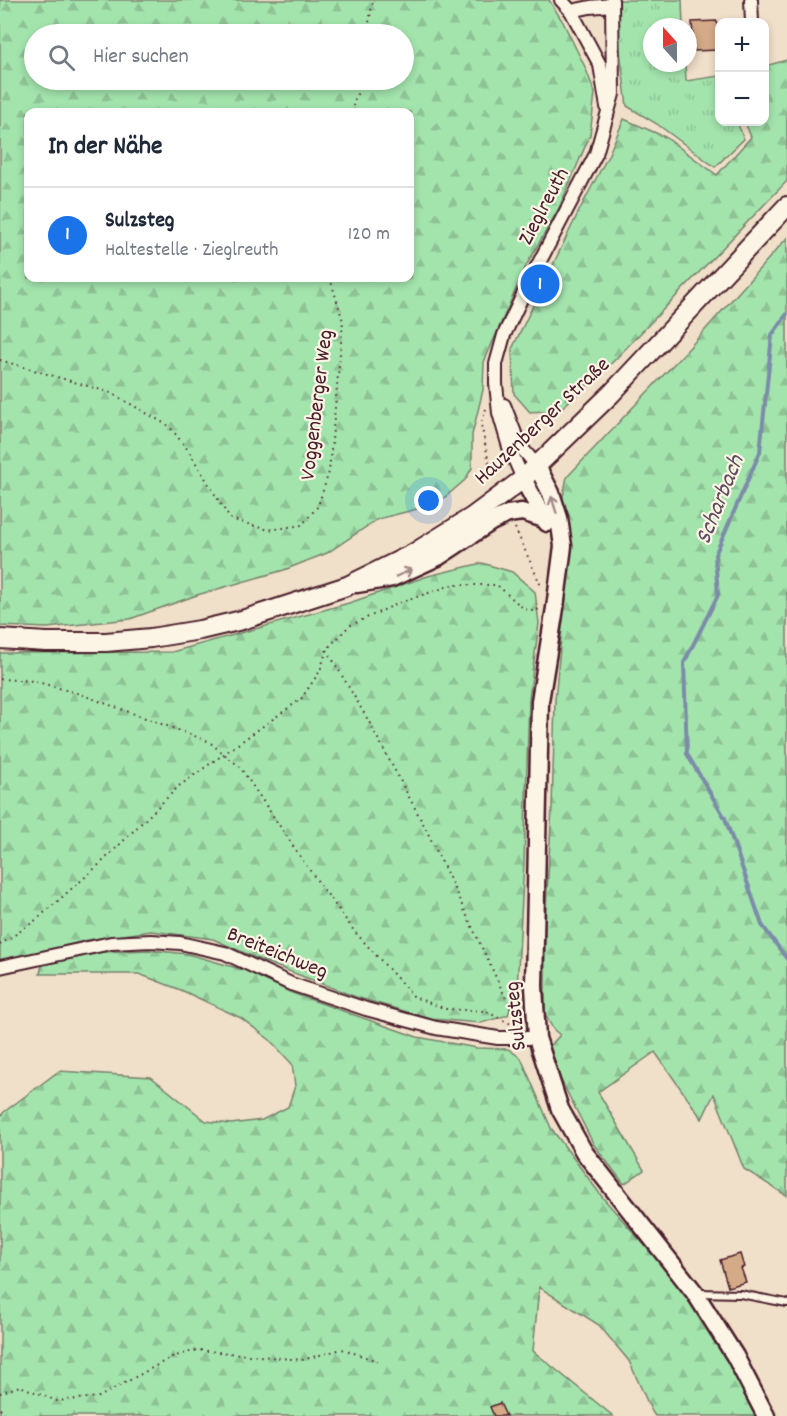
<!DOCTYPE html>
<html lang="de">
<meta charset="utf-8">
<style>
:root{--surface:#fff;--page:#f6f6f7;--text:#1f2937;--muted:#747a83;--line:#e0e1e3;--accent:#1a73e8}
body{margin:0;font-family:Dekko,sans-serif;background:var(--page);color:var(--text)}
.controls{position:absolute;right:18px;top:18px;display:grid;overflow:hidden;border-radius:12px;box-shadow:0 3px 9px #0003}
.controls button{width:54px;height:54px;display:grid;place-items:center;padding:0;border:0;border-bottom:2px solid var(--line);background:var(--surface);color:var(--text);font:30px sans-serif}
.compass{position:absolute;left:643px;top:18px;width:54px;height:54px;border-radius:50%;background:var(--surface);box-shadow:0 3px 9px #0003;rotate:339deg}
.you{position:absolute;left:429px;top:501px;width:21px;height:21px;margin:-15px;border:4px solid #fff;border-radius:50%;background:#1a73e8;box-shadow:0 0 0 9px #1a73e833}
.badge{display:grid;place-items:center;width:39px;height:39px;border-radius:50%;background:var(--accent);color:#fff;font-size:20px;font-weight:700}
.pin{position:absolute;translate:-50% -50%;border:3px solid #fff;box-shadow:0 2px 6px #0006}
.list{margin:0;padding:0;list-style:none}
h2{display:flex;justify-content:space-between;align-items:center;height:78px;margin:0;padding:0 24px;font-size:26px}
h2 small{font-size:20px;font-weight:400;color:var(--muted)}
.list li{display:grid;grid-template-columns:39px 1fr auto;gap:18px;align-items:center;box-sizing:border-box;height:96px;padding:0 24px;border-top:2px solid var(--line)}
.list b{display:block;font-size:22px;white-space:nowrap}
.list p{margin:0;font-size:20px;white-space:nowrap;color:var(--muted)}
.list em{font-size:20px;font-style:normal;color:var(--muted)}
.icon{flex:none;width:33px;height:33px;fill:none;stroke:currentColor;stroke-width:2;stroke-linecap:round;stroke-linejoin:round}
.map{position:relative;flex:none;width:787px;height:1416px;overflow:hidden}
.search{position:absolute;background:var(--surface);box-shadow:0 3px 9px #0003;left:24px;top:24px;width:390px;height:66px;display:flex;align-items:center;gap:15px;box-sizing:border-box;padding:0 21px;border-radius:33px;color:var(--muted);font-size:22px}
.panel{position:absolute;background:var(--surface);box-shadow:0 3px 9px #0003;left:24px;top:108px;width:390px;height:174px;border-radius:12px}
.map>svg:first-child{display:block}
.grass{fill:url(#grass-tufts);stroke:#76826c;stroke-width:1.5}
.forest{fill:url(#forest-firs);stroke:#76826c;stroke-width:1.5;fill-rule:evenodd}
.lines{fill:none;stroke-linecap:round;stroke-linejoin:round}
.stream{stroke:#7b8ca8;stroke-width:4}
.building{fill:#d5ab87;stroke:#4a1f2b;stroke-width:1.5}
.service-casing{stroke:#4a1f2b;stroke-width:10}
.minor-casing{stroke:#4a1f2b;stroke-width:16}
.tertiary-casing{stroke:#4a1f2b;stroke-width:21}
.secondary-casing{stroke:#4a1f2b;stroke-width:22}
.path{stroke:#4a1f2b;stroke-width:2;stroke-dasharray:1.5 4.5;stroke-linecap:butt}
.service{stroke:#fcf5e5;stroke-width:6}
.minor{stroke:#fcf5e5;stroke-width:12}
.tertiary{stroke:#fcf5e5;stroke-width:16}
.secondary{stroke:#fcf5e5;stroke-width:18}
.oneway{stroke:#a38a88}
.labels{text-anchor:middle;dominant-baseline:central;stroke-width:4.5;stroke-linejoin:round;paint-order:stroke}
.street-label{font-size:22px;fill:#4a1f2b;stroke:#fcf5e5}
.water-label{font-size:24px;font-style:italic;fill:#5e4c5f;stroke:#fcf5e5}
</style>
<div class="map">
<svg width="787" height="1416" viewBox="0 0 787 1416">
<defs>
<pattern id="grass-tufts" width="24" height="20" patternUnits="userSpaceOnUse" patternTransform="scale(1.5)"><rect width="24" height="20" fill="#a3e4ad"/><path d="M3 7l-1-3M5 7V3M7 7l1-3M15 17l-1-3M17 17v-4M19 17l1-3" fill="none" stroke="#8ec395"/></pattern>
<pattern id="forest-firs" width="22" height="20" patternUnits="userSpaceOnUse" patternTransform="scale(1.5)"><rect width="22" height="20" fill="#a3e4ad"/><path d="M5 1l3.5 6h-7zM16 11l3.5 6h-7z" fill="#8ec395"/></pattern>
</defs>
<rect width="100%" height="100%" fill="#f0dfc9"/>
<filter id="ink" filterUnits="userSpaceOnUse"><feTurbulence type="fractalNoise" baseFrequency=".0167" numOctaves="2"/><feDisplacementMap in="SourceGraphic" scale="12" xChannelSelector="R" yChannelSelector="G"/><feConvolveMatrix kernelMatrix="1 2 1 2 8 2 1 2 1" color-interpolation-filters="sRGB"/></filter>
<g filter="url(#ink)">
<path class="grass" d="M618,0h64l1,27h-31v36h33l1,18 33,-5 1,46h17l7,17 -29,28 -58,-43 -30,-18 -9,-71z"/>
<g class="forest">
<path d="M0,0h549l14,22 22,45 10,26 -5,42 -31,73 -33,58 -42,96 -1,28 -11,45v33l-7,12 -28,24 -59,15 -51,34 -43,17 -87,25 -67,24 -83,9 -47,-2zM404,34v46h-370v-46zM28,112h382v166h-382z"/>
<path d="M787,60v121l-183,190 -45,39 -29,2 -16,-18 -2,-45 69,-142 27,-51 16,-37 41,18 52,38 34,-38 -6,-15h19l1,-56z"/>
<path d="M787,238v958l-43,-27 -30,-75 -12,25 -47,-67 -57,40 46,78 -20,14 -30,-39 -34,-67 -10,-32 10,-11 -7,-6 -8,-15v-89l7,-117 3,-108 12,-124v-53l-5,-22 5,-24 123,-130z"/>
<path d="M482,563l30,9 23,20 4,31 -10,76 -5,163 -7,126 -9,27 -27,8 -50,-4 -75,-22 -93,-36 -50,-22 -62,-8 -63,9 -88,22v-309l172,-1 177,-49 79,-27z"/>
<path d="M148,950l40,4 56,16 48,23 125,44 60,11 31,1 13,9 30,70 52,70 66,75 49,70 37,73h-100l-4,-6 -22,-49 -30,-36 -60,-38 -6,64 80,65h-613v-299l4,-5 55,-41 92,6 55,44 25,3 31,-4 26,-13 7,-21 -3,-22 -22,-24 -29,-22 -60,-28 -42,-16h-99l2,-9 61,-13z"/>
</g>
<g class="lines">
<path class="stream" d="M787,314l-15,21 -12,117 -45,103 3,40 -34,68 3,91 38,64 37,107 25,34"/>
</g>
<g class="building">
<path d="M717,21l1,29 -24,1 -2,-29z"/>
<path d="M740,1254l4,13 -3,1 5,14 -18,5 -8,-27z"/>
<path d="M500,1403l6,13h-12l-4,-9z"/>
</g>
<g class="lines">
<g class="service-casing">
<path id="service" d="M699,1293l41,1 47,9"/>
</g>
<g class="minor-casing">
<g id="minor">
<path d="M561,0l10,11 29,54 7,42"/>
<path d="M751,0l1,22"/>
<path d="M571,11l19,-4 22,-2"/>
<path d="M504,405l16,41 17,20"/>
<path d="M523,479l-14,-32 -10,-34 -3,-29v-20l8,-29 26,-55 66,-126 17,-60 -1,-94"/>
<path d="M0,967l111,-24 40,-2 29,2 45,10 66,31 75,25 70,19 62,10h39"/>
</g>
</g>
<g class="tertiary-casing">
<g id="tertiary">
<path d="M537,466l14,27 8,25 4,28 -8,62 -15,93 -6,285 3,52 23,71 24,43 111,141 40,63 31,60"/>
<path d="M523,479l24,44"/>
<path d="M357,584l35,-6 46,-21 53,-35 17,-8 14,-2 22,7"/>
</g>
</g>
<g class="secondary-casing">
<path id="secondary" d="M0,639l46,3h60l45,-4 49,-8 42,-10 105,-34 67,-33 58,-36 51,-38 88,-85 176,-188"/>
</g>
<g class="path">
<path d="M367,34l6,-34"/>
<path d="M351,112l7,-21 2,-11"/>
<path d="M0,360l111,33 58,33 19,24 42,69 39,11 33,-5 16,-19 11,-34 14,-151 -13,-43"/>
<path d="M486,409l-5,15 9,44"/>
<path d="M515,528l27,60"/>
<path d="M327,650l41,70 58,109 92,195"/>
<path d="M0,679l34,2 46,13 128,47 32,26 68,101 47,64 59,65 32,12 39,2 26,13"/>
<path d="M0,945l36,-25 65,-57 78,-77 122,-87 19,-28 7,-22 22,-23 50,-23 53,-18h45l26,23 8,3 10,-2"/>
<path d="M0,1393l20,-7 37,15 42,-4 73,-40 25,-7 105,10 40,-11 38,13"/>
<path d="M0,1409l7,7"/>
</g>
<use href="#service" class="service"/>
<use href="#minor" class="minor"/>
<use href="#tertiary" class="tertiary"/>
<use href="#secondary" class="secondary"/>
</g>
<defs><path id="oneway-shaft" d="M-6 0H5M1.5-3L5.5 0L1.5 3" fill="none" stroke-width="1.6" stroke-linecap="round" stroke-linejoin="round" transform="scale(1.5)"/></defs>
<g class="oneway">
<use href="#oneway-shaft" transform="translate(554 505) rotate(-107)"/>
<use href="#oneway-shaft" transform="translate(404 573) rotate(-24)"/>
</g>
</g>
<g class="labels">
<g class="street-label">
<text transform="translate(545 207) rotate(-62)">Zieglreuth</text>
<text transform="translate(318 405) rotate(-83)">Voggenberger Weg</text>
<text transform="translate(543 422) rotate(-43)">Hauzenberger Straße</text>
<text transform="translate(277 954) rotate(22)">Breiteichweg</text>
<text transform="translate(517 1016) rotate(-96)">Sulzsteg</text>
</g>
<g class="water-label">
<text transform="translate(721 500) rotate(-68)">Scharbach</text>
</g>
</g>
</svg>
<div class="controls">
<button>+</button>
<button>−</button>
</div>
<svg class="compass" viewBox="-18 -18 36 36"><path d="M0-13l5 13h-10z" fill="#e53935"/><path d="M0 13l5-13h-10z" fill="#747a83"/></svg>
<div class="you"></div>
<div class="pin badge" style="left:540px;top:284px">1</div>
<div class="search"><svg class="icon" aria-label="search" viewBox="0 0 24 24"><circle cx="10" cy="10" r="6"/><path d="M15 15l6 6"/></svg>Hier suchen</div>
<section class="panel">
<h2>In der Nähe<small></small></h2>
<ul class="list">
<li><span class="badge">1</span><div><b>Sulzsteg</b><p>Haltestelle · Zieglreuth</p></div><em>120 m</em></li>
</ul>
</section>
</div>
